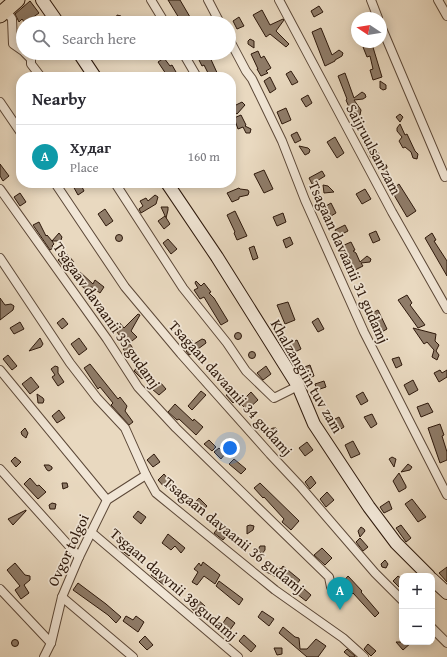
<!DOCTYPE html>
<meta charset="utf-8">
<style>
:root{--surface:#fff;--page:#f2f2f3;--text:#2b2b33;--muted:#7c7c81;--line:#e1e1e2;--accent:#8f2418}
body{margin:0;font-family:"Gentium Book Plus",serif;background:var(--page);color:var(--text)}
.controls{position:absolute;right:12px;bottom:12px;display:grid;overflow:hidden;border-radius:8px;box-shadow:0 2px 10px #0003}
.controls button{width:36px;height:36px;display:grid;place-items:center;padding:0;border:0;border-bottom:1px solid var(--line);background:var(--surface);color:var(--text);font:20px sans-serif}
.compass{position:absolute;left:351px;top:12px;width:36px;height:36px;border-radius:50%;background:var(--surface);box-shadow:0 2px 10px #0003;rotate:282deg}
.you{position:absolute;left:230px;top:448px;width:14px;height:14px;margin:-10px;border:3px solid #fff;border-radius:50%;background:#1a73e8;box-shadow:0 0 0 6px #1a73e833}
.badge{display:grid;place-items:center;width:26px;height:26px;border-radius:50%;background:var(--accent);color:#fff;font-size:13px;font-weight:700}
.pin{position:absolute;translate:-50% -33px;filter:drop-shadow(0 1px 2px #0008)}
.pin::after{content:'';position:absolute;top:21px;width:14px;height:12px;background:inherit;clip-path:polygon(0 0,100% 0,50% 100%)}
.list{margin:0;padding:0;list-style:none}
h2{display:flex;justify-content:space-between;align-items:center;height:52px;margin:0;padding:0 16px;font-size:17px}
h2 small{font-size:13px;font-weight:400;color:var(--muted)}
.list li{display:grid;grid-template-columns:26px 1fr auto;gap:12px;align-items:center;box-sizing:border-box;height:64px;padding:0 16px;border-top:1px solid var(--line)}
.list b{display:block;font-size:15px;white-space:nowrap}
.list p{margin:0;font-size:13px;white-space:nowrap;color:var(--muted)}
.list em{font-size:13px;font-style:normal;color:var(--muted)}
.icon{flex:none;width:22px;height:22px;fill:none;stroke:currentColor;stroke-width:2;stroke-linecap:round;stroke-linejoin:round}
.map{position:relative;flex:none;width:447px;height:657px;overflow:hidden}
.search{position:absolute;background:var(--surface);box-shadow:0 2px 10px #0003;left:16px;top:16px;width:220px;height:44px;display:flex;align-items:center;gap:10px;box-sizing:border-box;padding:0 14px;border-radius:22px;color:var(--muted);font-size:15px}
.panel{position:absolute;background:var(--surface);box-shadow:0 2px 10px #0003;left:16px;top:72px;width:220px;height:116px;border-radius:16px}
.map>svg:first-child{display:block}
.building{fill:#8f7c69;stroke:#2d180b}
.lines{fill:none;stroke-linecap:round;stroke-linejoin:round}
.street-casing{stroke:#5c4838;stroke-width:10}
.secondary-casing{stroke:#2d180b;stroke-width:14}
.highway-casing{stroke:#2d180b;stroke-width:17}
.street{stroke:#f1e6d6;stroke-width:8}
.secondary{stroke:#f1e6d6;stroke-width:12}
.highway{stroke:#e9d9c0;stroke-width:15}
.labels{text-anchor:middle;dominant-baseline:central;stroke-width:3.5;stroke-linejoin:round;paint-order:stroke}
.street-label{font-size:15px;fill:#2d180b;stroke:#f1e6d6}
</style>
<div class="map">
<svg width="447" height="657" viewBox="0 0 447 657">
<rect width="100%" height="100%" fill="#e9d9c0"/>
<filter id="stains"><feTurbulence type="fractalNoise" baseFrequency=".005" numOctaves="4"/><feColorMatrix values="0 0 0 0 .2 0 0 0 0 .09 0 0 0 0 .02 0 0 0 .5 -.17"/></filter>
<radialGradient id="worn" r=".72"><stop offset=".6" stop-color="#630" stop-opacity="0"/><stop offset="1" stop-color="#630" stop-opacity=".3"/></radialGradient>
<g class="building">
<path d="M168,0h12l10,17 -3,1 3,5h-8z"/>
<path d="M30,1l9,12 -14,10 -3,-4 -3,3 -4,-8z"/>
<path d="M319,6l4,6 -9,5 -3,-6z"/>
<path d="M262,10l8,15 13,-6 1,1 -8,11 13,13 -3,3 -16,-13 -4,3 -13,-22z"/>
<path d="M117,15l4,1 1,7h-7z"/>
<path d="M239,17l5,9 -7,3 -4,-8z"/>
<path d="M321,28l11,27 7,-5 4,3 -1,3 -7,4v1l-10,5 -13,-34z"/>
<path d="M250,39l4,2v7l-6,-4v-3z"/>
<path d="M372,44l10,33 -9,3 -3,-10 3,-1 -3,-13 -3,1 -4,-10z"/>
<path d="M258,51l3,7 3,-2 7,12 -5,3 2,2 -7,3 -4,-7h1l-7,-15z"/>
<path d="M203,53h5l11,24h-9l-6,-12 -2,1 -5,-10z"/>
<path d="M164,58l6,8 2,-1 4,7 -7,5h-1l-10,-15z"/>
<path d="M291,71l7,11 -6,3 -6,-11z"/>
<path d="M345,73l9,25 8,-6 3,2 1,3 -3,2 -9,1 7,10 -1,5 -4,-2 -1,-8 -6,2 -3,-7 1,-1 -9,-23z"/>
<path d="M270,77l6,12 -6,4 -6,-12z"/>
<path d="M380,81l6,4v4l-3,1 -3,-2z"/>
<path d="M308,95l4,8 -6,4 -5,-8z"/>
<path d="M242,102l3,3 -8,9 -6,-4v-6l5,1z"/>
<path d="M286,108l5,12 -9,4 -5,-12z"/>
<path d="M400,114l3,3 -3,5 -4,-5z"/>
<path d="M241,115l5,10 -1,1 6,3 -1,4h-4l-3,-6 -5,2 -4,-11z"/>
<path d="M400,124l5,11 2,-1 8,17 3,3 -1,5 -4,-1 -2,-6 -6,-5 -2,1 -4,-7 3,-4 -5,-6v-3z"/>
<path d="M297,132l4,8 -6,3 -4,-8z"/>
<path d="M335,137l9,16 -7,5 -10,-16z"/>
<path d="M373,144l6,10 -8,4 -5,-10z"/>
<path d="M299,146l9,2 2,2 -1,3 -4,2z"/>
<circle cx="384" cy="167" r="3"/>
<path d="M0,164l9,12 -6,5 -3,-5z"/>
<path d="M264,170l9,19 -9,4 -10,-19z"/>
<path d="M322,171l3,5 -13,8 -3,-6z"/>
<path d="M77,183h3l4,8 -6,4 -5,-9z"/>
<path d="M399,184l17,27 -9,6 -16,-27z"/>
<path d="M323,185l5,1 6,6 -10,1z"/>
<path d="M239,188l1,1 8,1 1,2 -1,3 -9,2v2l-7,3 -5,-9z"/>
<path d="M365,189l6,10 -9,5 -6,-10z"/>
<path d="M20,193l6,9 -6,4 -6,-9z"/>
<path d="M155,195l3,2 -2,7 -15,9 -2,-4 4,-3 -3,-5 6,-3 2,3z"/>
<path d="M331,203l5,10 -5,3 -5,-10z"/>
<path d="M161,207h7v3l-2,8z"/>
<path d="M105,209l8,12 -7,5 -8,-12z"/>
<path d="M235,211l12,25 -10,4 -3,-7 1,-1 -8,-17z"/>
<path d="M283,213l3,9 -9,4 -4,-9z"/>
<path d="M165,216l5,8 -6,5 -6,-8z"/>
<path d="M39,222l7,14 1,-1 5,6 7,-8 3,4 -1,3 -2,1h-7l2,3 -2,2 1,2 -3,2 -17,-25z"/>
<path d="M345,225l3,6 -10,5 -3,-6z"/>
<path d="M376,231l4,9 -7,3 -4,-9z"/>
<path d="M432,233l4,7 -2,1 13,20v15l-22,-38z"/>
<circle cx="119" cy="238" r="3.5"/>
<path d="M290,237l3,7 -7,4 -3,-8z"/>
<path d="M168,239l9,10 -6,5 -8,-11z"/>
<path d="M351,242l4,8 -2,1 3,2 4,9 7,-6 4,3 -1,3 -9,1 2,3 -8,4 -7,-16h-2l-4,-8z"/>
<path d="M254,246l4,12 -5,2 -4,-12z"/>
<path d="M66,253l8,9 -8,7 -8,-9z"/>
<path d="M80,272l13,12 2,-4 9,7 -4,6 -8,-6 -7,2 -11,-10z"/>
<path d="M196,281l5,5 3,-3 7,9 -2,1 5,5 14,23 -7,4 -17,-28 -4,2 -6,-9 4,-2 -3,-5z"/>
<path d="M407,295l5,8 -2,2 15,20 -7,3 -20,-28z"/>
<path d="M0,298l5,7 6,-1 3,2 -1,4 -13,10z"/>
<path d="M288,302l7,18 -10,4 -8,-19z"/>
<path d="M378,310l9,19 -9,5 -10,-19z"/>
<path d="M138,314l2,1 -9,16 6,6 -10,8 -14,-18 6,-5 5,6z"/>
<path d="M63,318l5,6 -6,5 -5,-6z"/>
<path d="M318,318l6,11 -6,3 -6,-10z"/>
<path d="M20,322l4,7 -10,5 -4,-6z"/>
<path d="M413,328l23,6 -1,7 4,4 -3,6 3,4 -2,5 -5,-3 2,-7 -7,-8 -3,2z"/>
<circle cx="238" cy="336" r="3.5"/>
<path d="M40,338l3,6 -2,3 -12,4z"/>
<path d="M79,338l8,11 -8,6 -8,-11z"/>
<path d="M191,339l3,5 8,-5 3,1 1,3 -8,6v1l-9,5 -3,-4 2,-2 -3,-5z"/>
<path d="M297,340l4,9 -6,3 -4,-9z"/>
<path d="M130,344l6,9 -4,3 -4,-1 -5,-6z"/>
<circle cx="252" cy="355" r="3.5"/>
<path d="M8,355l9,11 -5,4 -9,-11z"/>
<path d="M399,357l3,8 -6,3 -4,-9z"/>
<path d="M90,364l28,35 2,-2 7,9 -2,5 8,11 -4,3 -18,-20 2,-2 -13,-16 -2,2 -14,-21z"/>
<path d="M140,364l9,8 -7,7 -8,-8z"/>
<path d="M310,365l4,11 -8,3 -4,-11z"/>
<path d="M55,366l3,1v6l6,9 -6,4 -6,-9 3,-2 -4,-6z"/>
<path d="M266,366l5,8 -8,6 -6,-7z"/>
<path d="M440,370l2,3 5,-3v7l-8,5 -5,-9z"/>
<path d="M31,377l8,10 -9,7 -8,-10z"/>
<path d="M413,380l5,10 -9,5 -5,-10z"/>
<path d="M324,381l2,6 -9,3 -2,-6z"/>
<path d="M160,382l6,7 -7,6 -7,-6z"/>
<path d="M234,389l6,7 -7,7 -7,-8z"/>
<path d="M201,391l5,4 -14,15 -4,-4z"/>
<path d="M251,392l7,8 -11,10 -7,-7z"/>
<path d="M363,392l5,9 -7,4 -5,-9z"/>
<path d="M37,394l6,4 1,2 -1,3h-5z"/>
<path d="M428,403l5,9 -12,5 -4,-10z"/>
<path d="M175,404l18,17 1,-2 9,8 -7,8 -17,-16 -2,1 -9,-8z"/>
<path d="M59,410l6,8 -8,5 -5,-7z"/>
<path d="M372,414l5,10 -6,4 -7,-11z"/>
<path d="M339,417l5,10 -5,3 -6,-10z"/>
<path d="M261,424l3,1 2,4 -4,2 -3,-1 -1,-2z"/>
<path d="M440,424l4,11 -2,1 5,16v8l-7,3 -12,-35z"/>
<path d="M25,428l3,5 -2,5 -4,-3 -1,-3z"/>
<path d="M273,428h3l2,2 -2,5h-4l-3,-5z"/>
<path d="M209,440l7,7 -4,4 -8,-7z"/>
<path d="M353,441l7,13 -9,4 -6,-13z"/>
<path d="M307,442l6,8 -8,6 -6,-8z"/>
<path d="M283,445l7,7 -5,5 -6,-8z"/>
<path d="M219,448l6,6 -4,5 -7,-7z"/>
<path d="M154,454l6,8 -7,5 -6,-7z"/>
<path d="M15,457l6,5 -5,5 -5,-6z"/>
<path d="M392,457l4,2 -2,8 -5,-8z"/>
<path d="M234,459l12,10 -5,5 -12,-10z"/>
<path d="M408,464l4,3 -2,3 -9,2z"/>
<path d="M44,465h5l3,2v2l-3,2 -2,-1z"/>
<path d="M399,473l7,13v2l-7,4 -6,-11z"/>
<path d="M164,474l8,10 -6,5 -8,-9z"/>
<path d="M311,476l5,7 -6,6 -5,-7z"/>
<path d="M30,478l7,8 2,-1 7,7 -8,7 -14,-15z"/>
<path d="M62,483h5l1,4 -5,2z"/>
<path d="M260,483l39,38 -8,9 -9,-8 2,-3 -20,-22 -1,1 -9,-10z"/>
<path d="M327,492l7,8 -8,7 -6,-8z"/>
<path d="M199,498l8,8 -7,8 -8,-8z"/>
<path d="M412,499l14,18 -8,5 -13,-18z"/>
<path d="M389,501l3,8 -8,4 -4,-6z"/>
<path d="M52,503l4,1 -1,5h-5l-1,-4z"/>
<path d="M26,510v1l-13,14 -5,-6z"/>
<path d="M138,511l8,6 -5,7 -8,-7z"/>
<path d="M250,525l4,1 -1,4 -6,4v-8z"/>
<path d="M401,525l10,13 -5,4 -10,-14z"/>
<path d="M219,527l9,7 -5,6 -9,-7z"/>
<path d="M361,527l3,2 1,2 -5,6 -2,-6z"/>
<path d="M168,534l17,14 -4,5 -6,-7 -4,4 -9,-7z"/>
<path d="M360,538l8,9 -5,4 -7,-9z"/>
<path d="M124,544l9,7 -4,5 -9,-7z"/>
<path d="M260,546h5v4l-3,4 -4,-4z"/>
<path d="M322,548l10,10 -7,7 -11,-10z"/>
<path d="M385,560l3,4 -2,4 -4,-1 -1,-3z"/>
<path d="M266,561l15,8 2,-3 17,14 -4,5 -9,-7 -4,4 -12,-8 -10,-4z"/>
<path d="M203,562l17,13 -5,9 -11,-8 -7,9 -5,-3 6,-10 -4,-3 5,-6 2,3z"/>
<path d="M15,563l10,12 5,1v4l-6,5 5,8 -8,6 -6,-9 5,-4 -13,-16z"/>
<path d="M447,567v15l-8,-9z"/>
<path d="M156,568l13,10 -5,7 -13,-10z"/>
<path d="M348,576l14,15 -1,1 18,21 -4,4 -22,-24v1l-11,-11z"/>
<path d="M398,576l4,3v11l-9,-9z"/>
<path d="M219,581l24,18 -4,6 -23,-19z"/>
<path d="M78,583l28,21 15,13 -5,6 -8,-8 -35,-25z"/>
<path d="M303,588l8,7 -5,6 -9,-7z"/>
<path d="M197,599l8,7 -6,9 -9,-8z"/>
<path d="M262,611l12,8 -5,7 -11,-9z"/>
<path d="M126,616l7,4 3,-4 8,6 -6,10 -15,-11z"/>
<path d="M227,617l8,6 -8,11 -8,-5z"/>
<path d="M283,627l12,10 4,1 1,11h7l9,-10 10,7 -8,11h-11l-28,-24z"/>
<path d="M244,635l12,11 -5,6 -12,-11z"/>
<path d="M145,636l8,9 -6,5 -8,-8z"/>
<circle cx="15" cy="643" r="3.5"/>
<path d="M396,642h16l-9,8z"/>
<path d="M368,644l8,7 -5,5 -7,-7z"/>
<path d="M274,648h8v6l-5,1z"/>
<path d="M347,649l8,7v1h-5l-6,-5z"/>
</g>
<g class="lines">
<g class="street-casing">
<g id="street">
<path d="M151,0l14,23"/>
<path d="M208,0l12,23"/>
<path d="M279,0l113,212 55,97"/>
<path d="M371,0l7,18"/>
<path d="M438,0l9,16"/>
<path d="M6,10l6,9 1,25 10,7"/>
<path d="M381,26l64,151"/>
<path d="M229,39l17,32 6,8 30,62 23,59 59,132 83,163"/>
<path d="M25,53l6,6v5l10,13"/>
<path d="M183,53l14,24"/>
<path d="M0,102l21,31"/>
<path d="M55,183l70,104 56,67 89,100 30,32 75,87 27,27"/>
<path d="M115,183l68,105 44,55 19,28 28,27 24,-12"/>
<path d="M0,189l107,150 31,48 38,41 153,149 2,10"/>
<path d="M0,258l70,105 27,35 28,30 21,47 10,18 119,97 68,48 21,19"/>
<path d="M0,370l107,130"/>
<path d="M0,469l79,88"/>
<path d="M91,532l147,125"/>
<path d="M0,589l51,54"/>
<path d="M62,597l71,60"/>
<path d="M432,628l15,15"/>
<path d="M44,657l7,-14 11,-46 17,-40 28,-57 39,-25"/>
</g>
</g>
<g class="secondary-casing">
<g id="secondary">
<path d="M42,0l16,23"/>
<path d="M79,53l16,24"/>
<path d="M167,183l50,74 81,129 16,38 55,83 27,36 33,33"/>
<path d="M432,579l15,14"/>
</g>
</g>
<g class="highway-casing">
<path id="highway" d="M0,15l17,-15"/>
</g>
<use href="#street" class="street"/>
<use href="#secondary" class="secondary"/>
<use href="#highway" class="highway"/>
</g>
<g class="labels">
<g class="street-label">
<text transform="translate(374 149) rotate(62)">Saijruulsan zam</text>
<text transform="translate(349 262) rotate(66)">Tsagaan davaanii 31 gudamj</text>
<text transform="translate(107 315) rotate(55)">Tsagaav davaanii 35 gudamj</text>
<text transform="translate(307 376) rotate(60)">Khalzangiin tuv zam</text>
<text transform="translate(231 388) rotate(48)">Tsagaan davaanii 34 gudamj</text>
<text transform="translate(234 535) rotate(39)">Tsagaan davaanii 36 gudamj</text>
<text transform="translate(68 550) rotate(-65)">Ovgor tolgoi</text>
<text transform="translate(174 584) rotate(41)">Tsgaan davvnii 38 gudamj</text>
</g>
</g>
<rect width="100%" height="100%" filter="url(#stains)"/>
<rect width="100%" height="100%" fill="url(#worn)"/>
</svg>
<div class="controls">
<button>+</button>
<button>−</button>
</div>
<svg class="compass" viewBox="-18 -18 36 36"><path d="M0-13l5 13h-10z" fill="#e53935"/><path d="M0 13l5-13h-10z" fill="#7c7c81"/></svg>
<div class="you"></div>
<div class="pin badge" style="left:340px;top:610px;background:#0f9aa8">A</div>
<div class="search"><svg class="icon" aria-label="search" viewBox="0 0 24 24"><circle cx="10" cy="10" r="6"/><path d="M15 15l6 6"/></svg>Search here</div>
<section class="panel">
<h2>Nearby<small></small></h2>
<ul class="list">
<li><span class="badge" style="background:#0f9aa8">A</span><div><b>Худаг</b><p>Place</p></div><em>160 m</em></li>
</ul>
</section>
</div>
